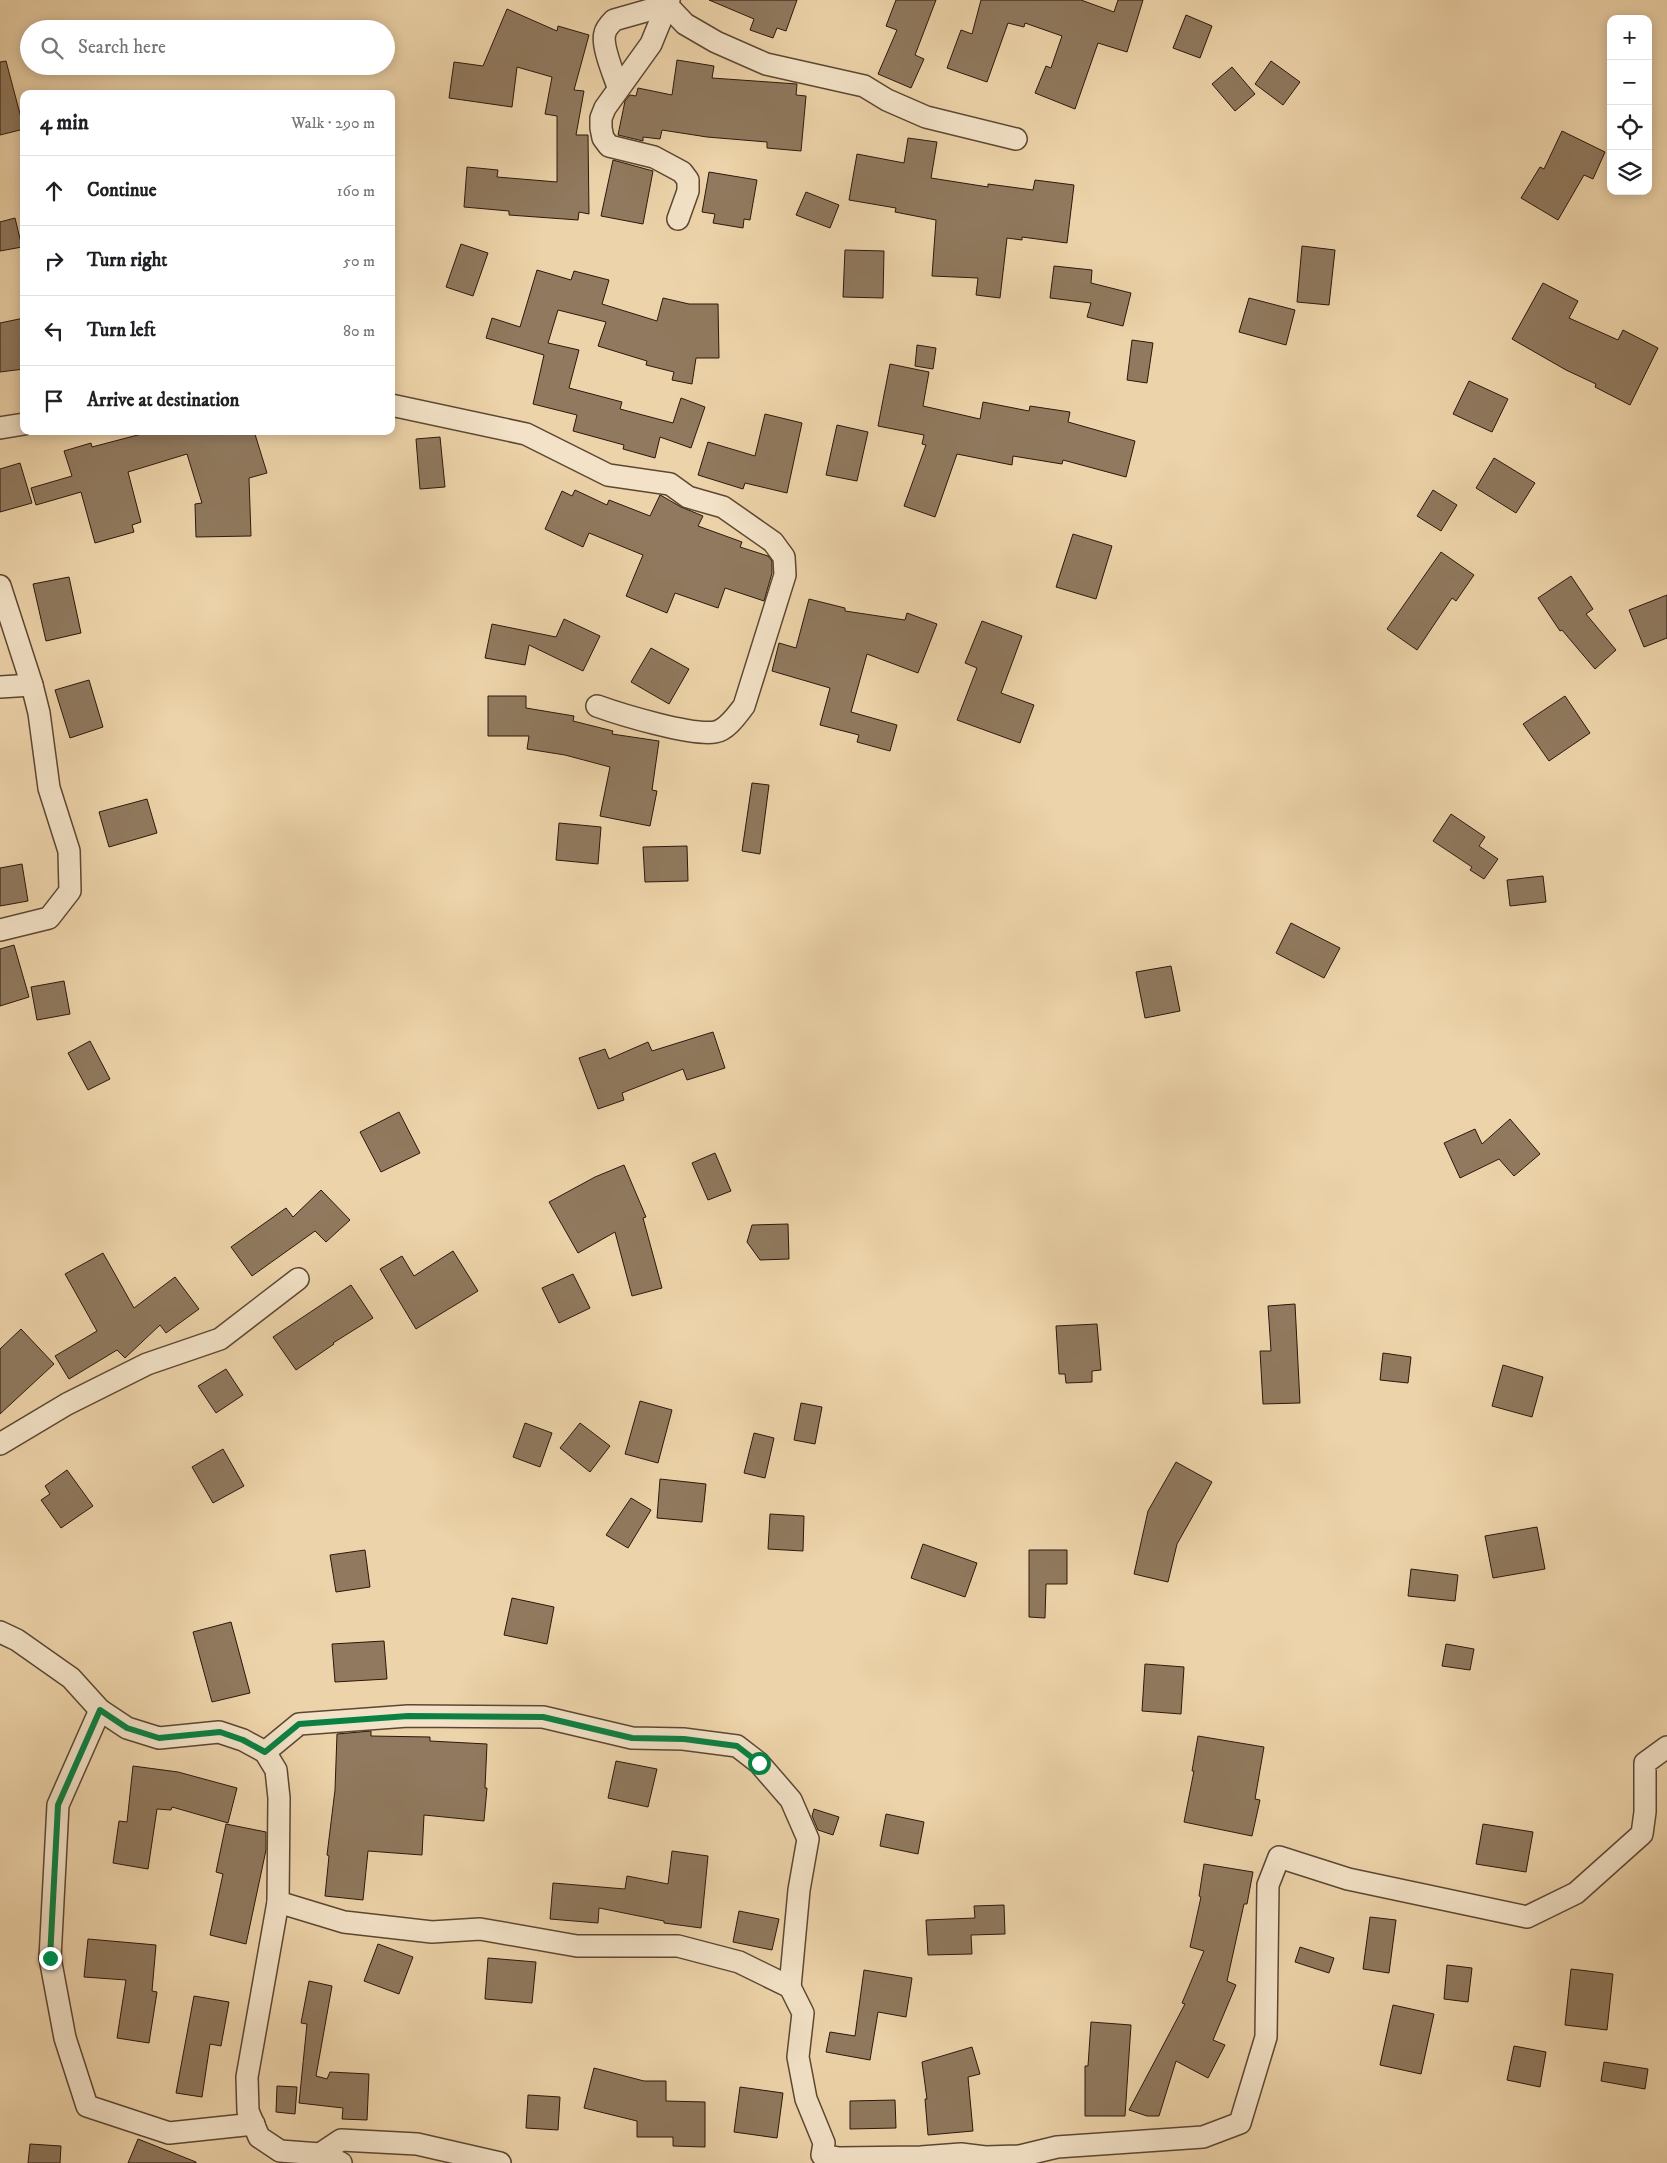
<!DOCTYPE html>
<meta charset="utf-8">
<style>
:root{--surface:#fff;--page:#f2f2f2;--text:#202124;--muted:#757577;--line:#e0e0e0}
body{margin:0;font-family:"IM FELL DW Pica",serif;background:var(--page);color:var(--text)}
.controls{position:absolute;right:15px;top:15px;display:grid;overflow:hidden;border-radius:10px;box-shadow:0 2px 12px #0003}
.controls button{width:45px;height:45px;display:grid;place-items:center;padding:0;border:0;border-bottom:1px solid var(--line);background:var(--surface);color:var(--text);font:25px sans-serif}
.stop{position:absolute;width:15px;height:15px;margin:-11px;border:4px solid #0b8043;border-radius:50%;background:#fff}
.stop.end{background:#0b8043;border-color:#fff;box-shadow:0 1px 5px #0008}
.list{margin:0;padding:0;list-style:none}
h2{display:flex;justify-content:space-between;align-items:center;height:65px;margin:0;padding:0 20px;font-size:21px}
h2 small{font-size:16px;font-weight:400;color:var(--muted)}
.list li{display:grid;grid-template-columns:32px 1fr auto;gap:15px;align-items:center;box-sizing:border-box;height:70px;padding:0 20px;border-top:1px solid var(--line)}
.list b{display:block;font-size:19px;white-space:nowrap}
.list em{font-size:16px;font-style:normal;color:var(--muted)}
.icon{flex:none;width:28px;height:28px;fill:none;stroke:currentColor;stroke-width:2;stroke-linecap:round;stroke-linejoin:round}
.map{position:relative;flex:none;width:1667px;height:2163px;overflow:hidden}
.search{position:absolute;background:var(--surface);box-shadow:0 2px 12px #0003;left:20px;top:20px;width:375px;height:55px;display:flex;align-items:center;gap:12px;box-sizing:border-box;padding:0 18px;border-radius:28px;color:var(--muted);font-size:19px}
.panel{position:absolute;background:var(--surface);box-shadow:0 2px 12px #0003;left:20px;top:90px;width:375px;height:345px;border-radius:10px}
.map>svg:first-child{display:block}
.building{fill:#90795e;stroke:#2c180c}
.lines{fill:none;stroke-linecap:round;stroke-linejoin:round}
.minor-casing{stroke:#5c4733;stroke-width:24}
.minor{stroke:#f3e2c7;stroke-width:21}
.route{stroke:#0b8043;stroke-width:6}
</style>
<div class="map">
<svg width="1667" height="2163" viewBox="0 0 1667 2163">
<rect width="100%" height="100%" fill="#edd3a9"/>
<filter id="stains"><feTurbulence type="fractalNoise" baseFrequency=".004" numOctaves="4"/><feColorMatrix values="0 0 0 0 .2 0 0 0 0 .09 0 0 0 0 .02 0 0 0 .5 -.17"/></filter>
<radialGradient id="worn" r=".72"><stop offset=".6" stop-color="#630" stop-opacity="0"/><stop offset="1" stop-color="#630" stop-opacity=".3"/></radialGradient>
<g class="building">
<path d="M709,0h88l-11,31 -9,-3 -4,10 -23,-8 4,-11z"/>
<path d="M896,0h40l-21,55 9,4 -13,29 -33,-14 19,-44 -11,-4z"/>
<path d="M981,0h100l33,12 4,-12h25l-16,52 -29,-9 -23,66 -40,-16 11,-27 5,2 11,-32 -37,-13 -1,4 -16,-4 -21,59 -40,-14 14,-38 11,4z"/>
<path d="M507,9l50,22 1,-5 31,9 -15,55 10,1 -8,44h12l1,79 -10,-2 -1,8 -69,-5v-4l-45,-4 3,-40 31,3 -1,7 60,5v-66l-12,-2 7,-37 -35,-10 -5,40 -63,-9 5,-36 29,4z"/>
<path d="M1186,15l26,11 -12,32 -27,-10z"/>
<path d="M677,60l37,6 -2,12 85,6 -1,11 10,1 -5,55 -34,-3v-6l-60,-5 -45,-7 -2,9 -17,-2v4l-25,-6 7,-34 5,-6 6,1 2,-8 34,7z"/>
<path d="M6,61l18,68 -24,6v-73z"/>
<path d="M1271,61l29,21 -17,23 -28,-21z"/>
<path d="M1232,67l23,27 -20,17 -23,-27z"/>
<path d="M1562,131l43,21 -12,27 -9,-4 -26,45 -37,-22 19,-31 4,2z"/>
<path d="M908,138l29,4 -6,36 57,9v-3l45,6 2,-10 39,5 -7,58 -45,-6v3l-15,-2 -7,60 -24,-3 2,-17 -46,-2 4,-56 -41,-8 1,-4 -47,-8 8,-46 47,9z"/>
<path d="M613,160l40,11 -10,53 -42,-8z"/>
<path d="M709,172l48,8 -7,40 -6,-1 -1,9 -30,-5 2,-9 -13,-2z"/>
<path d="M806,192l33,13 -9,23 -34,-13z"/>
<path d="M15,218l7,29 -22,4v-29z"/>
<path d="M461,244l27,9 -15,43 -27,-9z"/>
<path d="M1302,246l33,4 -6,55 -32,-3z"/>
<path d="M845,250l39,1 -1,47 -40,-1z"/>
<path d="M1054,266l38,4 -1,13 40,10 -8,33 -36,-9 4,-14 -41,-5z"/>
<path d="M537,270l34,10 3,-9 35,9 -7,24 55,17 6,-23 26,6h29l1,54h-23l-4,26 -20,-4 2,-8 -28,-7 1,-4 -49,-15 8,-24 -48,-12 -10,33 31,7 -10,38 53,14 -2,7 53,14 8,-25 24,9 -14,41 -31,-11 -5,21 -32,-9 1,-4 -51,-14 4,-16 -44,-11 11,-49 -58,-17 6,-20 28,9z"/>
<path d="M1543,283l35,18 -9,17 49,22 5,-10 35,18 -28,57 -35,-18 1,-3 -30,-14 -54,-31z"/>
<path d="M1249,298l46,12 -9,35 -47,-13z"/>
<path d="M24,318v51l-24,3v-49z"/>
<path d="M1132,340l21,3 -6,40 -20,-3z"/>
<path d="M917,345l19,3 -3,21 -18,-3z"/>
<path d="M890,364l39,8 -6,34 57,13 3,-17 46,9 1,-5 40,6 -2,10 67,19 -9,36 -63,-17 -1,4 -49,-8 -1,9 -55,-11 -22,63 -31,-11 22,-61 -4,-1 2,-9 -46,-9z"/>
<path d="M1469,381l39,18 -16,33 -39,-18z"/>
<path d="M765,414l37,9 -15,70 -42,-10 -2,6 -45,-14 10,-33 47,14z"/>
<path d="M837,425l31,7 -11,49 -31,-6z"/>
<path d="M153,431h101l13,42 -18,5 2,58 -55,1 -1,-33 7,-1 -15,-49 -59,18 13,50 -9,3 2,7 -39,11 -14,-51 -45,13 -5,-17 41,-12 -8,-25 27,-8 1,4z"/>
<path d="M440,437l5,50 -25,2 -4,-50z"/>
<path d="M1494,458l41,25 -19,30 -40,-25z"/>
<path d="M20,463l12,40 -32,9v-43z"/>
<path d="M575,490l32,15 2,-5 41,16 10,-21 2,1 19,11 22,9 -5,10 44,16 -2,5 28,9 4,5v12l-8,28 -39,-13 -7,20 -43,-15 -8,20 -41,-17 17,-41 -54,-22 -6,14 -38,-18 17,-38 10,5z"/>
<path d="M1433,490l24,15 -16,26 -24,-15z"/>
<path d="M1073,534l39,12 -16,53 -40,-12z"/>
<path d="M1441,552l33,23 -18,26 -4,-3 -35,52 -30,-21z"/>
<path d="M1571,576l22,33 -7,5 30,36 -21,19 -33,-39 -2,1 -22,-33z"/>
<path d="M69,577l12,56 -35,8 -13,-57z"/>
<path d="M1667,595v43l-23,9 -15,-37z"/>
<path d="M809,599l36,9v3l60,9 2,-7 30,11 -19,49 -51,-19 -16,58 46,13 -7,26 -33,-9 2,-7 -39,-10 10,-37 -58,-17 7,-28 17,5z"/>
<path d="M564,619l36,17 -17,35 -54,-26 -4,20 -40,-7 7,-34 64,13z"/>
<path d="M982,621l40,15 -21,57 33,12 -14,38 -63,-23 20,-52 -12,-5z"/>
<path d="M651,648l38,21 -20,35 -38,-22z"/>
<path d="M89,680l14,47 -33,11 -15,-48z"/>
<path d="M488,696h38v12l48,8 -1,5 40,10 -1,3 47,7 -7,49 5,1 -7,35 -50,-10 10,-49 -45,-12 -38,-6 2,-13h-41z"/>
<path d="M1565,696l25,37 -41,28 -26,-37z"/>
<path d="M752,783l17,2 -9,69 -18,-3z"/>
<path d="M147,799l10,34 -48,14 -10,-35z"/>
<path d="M1451,814l34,23 -6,9 19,13 -14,20 -14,-9 2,-3 -39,-26z"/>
<path d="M559,823l42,4 -3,37 -42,-4z"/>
<path d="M687,846l1,35 -43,1 -2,-35z"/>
<path d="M22,864l6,37 -28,5v-38z"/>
<path d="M1543,876l3,26 -36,4 -3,-26z"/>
<path d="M1291,923l49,25 -16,30 -48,-25z"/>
<path d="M14,945l15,52 -29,9v-57z"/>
<path d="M1171,966l9,45 -35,7 -9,-46z"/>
<path d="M64,981l6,33 -33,6 -6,-33z"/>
<path d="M713,1032l12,36 -38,12 -4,-11 -61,24 2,7 -26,9 -19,-51 26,-9 4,10 39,-17 4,9z"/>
<path d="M90,1041l20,38 -22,11 -20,-37z"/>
<path d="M399,1112l21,41 -39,19 -21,-40z"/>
<path d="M1510,1119l30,35 -26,22 -15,-17 -39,19 -16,-35 31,-14 7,15z"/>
<path d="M715,1153l16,38 -23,9 -16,-37z"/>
<path d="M624,1165l22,52 -3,1 19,70 -30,8 -17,-64 -37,21 -29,-51 46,-25z"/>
<path d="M321,1190l29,30 -24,22 -11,-11 -63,45 -21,-29 55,-39 7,9z"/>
<path d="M788,1224l1,35 -29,1 -13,-18 5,-17z"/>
<path d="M453,1251l25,40 -62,38 -36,-60 22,-13 12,20z"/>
<path d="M103,1253l31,55 41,-31 24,32 -33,24 -6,-8 -35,33 -8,-8 -48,29 -14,-23 42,-25 -32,-57z"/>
<path d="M573,1274l17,34 -31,15 -17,-35z"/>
<path d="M351,1285l22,33 -40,25 1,1 -38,26 -23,-33z"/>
<path d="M1295,1304l5,99 -37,1 -3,-53h11l-3,-45z"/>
<path d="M1097,1324l4,46 -9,1v11l-26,1 -1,-9h-6l-3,-48z"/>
<path d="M21,1329l33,35 -54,50v-65z"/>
<path d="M1383,1353l28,4 -3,26 -28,-3z"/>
<path d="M1503,1365l40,12 -11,40 -40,-11z"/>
<path d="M226,1369l17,26 -27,18 -18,-27z"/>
<path d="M640,1401l32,9 -14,53 -33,-9z"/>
<path d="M801,1403l21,4 -7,37 -21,-4z"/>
<path d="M525,1423l27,10 -12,34 -27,-10z"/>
<path d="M580,1423l30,23 -20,26 -30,-24z"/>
<path d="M754,1433l20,5 -9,40 -21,-5z"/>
<path d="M223,1449l21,37 -31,17 -21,-36z"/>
<path d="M1176,1462l36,20 -35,62 -9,38 -34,-8 14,-63z"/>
<path d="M67,1470l26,36 -32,22 -20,-28 9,-6 -5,-8z"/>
<path d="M660,1479l46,5 -4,38 -45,-4z"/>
<path d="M631,1498l20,12 -23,38 -22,-13z"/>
<path d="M770,1514l34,2 -1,35 -35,-2z"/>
<path d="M1537,1527l8,42 -52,9 -8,-42z"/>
<path d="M923,1544l54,19 -12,34 -54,-19z"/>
<path d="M365,1550l5,37 -34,5 -6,-37z"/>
<path d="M1029,1550h38v34h-21l-1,34 -16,-1z"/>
<path d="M1411,1569l47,6 -3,26 -47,-5z"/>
<path d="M512,1598l42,9 -7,37 -43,-9z"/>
<path d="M231,1622l19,71 -38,9 -19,-70z"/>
<path d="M384,1641l3,38 -52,3 -3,-38z"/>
<path d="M1446,1644l28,5 -4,21 -28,-4z"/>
<path d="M1145,1664l39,3 -3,47 -39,-3z"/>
<path d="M371,1731v5l59,1v4l57,3 -2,44h2l-3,33 -60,-6 -2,40 -54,-4 -5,49 -38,-4 4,-40 -2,-1 8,-65 2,-56z"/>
<path d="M1198,1736l66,11 -9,52 5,1 -8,36 -68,-14 10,-51h-2z"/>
<path d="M616,1761l41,8 -9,38 -40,-9z"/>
<path d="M133,1766l45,6 59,16 -9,35 -56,-16 -1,3 -14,-1 -9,60 -35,-6 6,-42 8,1z"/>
<path d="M814,1809l25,8 -6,18 -15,-5 -6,-14z"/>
<path d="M886,1814l38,8 -6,32 -38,-8z"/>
<path d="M226,1824l40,8v18l-20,94 -36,-9 13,-61 -7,-2z"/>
<path d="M1483,1824l50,8 -7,40 -50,-8z"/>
<path d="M672,1851l36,5 -7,72 -37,-5v-2l-65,-13 -1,15 -48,-4 3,-36 72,6 2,-13 41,8z"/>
<path d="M1204,1864l49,8 -6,32h-3l-17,77 9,4 -23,55 12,5 -17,33 -32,-17 -17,55h-12l-18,-6 56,-106 -3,-1 22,-52 -14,-4 11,-50 -2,-1z"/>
<path d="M1004,1905l1,29 -34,1 1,19 -44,1 -2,-35 49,-2 -1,-12z"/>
<path d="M739,1911l40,8 -7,31 -39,-8z"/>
<path d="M1370,1917l26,3 -7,53 -26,-4z"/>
<path d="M88,1939l68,6 -4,46 5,1 -8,51 -32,-5 9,-58 -42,-3z"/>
<path d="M378,1944l35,13 -14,37 -35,-13z"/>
<path d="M1300,1947l34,11 -5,15 -34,-11z"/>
<path d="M488,1958l48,4 -4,41 -47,-4z"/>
<path d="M1447,1965l25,3 -4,34 -24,-3z"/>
<path d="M1571,1969l42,5 -6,56 -42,-5z"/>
<path d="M864,1970l48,8 -6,39 -28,-5 -8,48 -44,-8 4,-20 25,4z"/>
<path d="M309,1981l23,5 -16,90 11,3 3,-7 39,2 -2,46 -25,-1 1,-11 -44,-5 8,-79 -6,-1z"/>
<path d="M194,1996l35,6 -8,44 -11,-2 -8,53 -26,-4z"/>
<path d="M1393,2005l41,9 -13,60 -41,-9z"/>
<path d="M1091,2022l40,3 -6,91h-40v-50h3z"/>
<path d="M1514,2046l32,6 -6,35 -33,-7z"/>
<path d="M972,2047l8,27 -12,3 5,54 -45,4 -3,-36h2l-5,-37z"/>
<path d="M1604,2062l44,7 -3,20 -44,-8z"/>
<path d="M594,2068l50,13h22v20l39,1v45l-32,-1v-9h-36v-16l-53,-13z"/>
<path d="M277,2086l20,1 -2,27 -19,-2z"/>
<path d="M740,2087l43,6 -6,45 -43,-6z"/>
<path d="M528,2095l32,2 -2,33 -32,-2z"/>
<path d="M895,2100l1,28 -46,1v-28z"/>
<path d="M138,2139l58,23v1h-68z"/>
<path d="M30,2144l31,2 -1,17h-32z"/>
</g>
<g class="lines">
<g class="minor-casing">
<g id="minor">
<path d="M669,0l-18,44 -46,64 -4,10v10l2,10 6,8 45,11 28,15 6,8v11l-10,28"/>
<path d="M667,5l18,19 31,18 50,22 98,22 23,14 39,17 90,22"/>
<path d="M618,87c-4,-12 -17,-42 -13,-54 1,-5 6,-10 9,-13l53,-15"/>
<path d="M391,405l135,29 82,41 62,9 18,13 35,10 50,35 11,15 1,18 -41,131c-7,9 -17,24 -29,26 -23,4 -93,-17 -118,-26"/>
<path d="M0,428l24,-4"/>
<path d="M0,586l32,99 7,28 10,75 20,63 1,40 -21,27 -49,12"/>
<path d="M0,687l32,-2"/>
<path d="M0,1444l67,-40 80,-40 73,-25 78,-60"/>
<path d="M0,1632l17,8 54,38 29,32 27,18 32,10 60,-6 24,8 22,12 11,18 3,28 -1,104 -31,175 1,34 11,26 21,14 40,3 21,9"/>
<path d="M100,1710l-42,95 -8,153 15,80 22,68 82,27 85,-9"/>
<path d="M265,1752l34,-28 109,-8 135,1 89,21 51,1 54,7 22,17 32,37 17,39 -9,51 -9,97"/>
<path d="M278,1902l66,20 88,10 48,-3 97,17h101l61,16 51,25 13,26 -5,44 8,42 18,44 -2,12 17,3 82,-1 40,-3 24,3 35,-1 37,-9 146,-10 37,-14 26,-86 2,-152 11,-28 69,22 179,38 49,-24 66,-59 3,-22v-49l22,-16"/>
<path d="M320,2154l21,-14 76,4 83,19"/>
</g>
</g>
<use href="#minor" class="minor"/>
</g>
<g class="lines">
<path class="route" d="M50,1958l8,-153 42,-95 27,18 32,10 61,-6 23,8 22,12 34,-28 109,-8 135,1 89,21 52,1 53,7 22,17"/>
</g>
<rect width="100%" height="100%" filter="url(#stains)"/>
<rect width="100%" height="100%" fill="url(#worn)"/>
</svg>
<div class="controls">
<button>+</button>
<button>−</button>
<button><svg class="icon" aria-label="locate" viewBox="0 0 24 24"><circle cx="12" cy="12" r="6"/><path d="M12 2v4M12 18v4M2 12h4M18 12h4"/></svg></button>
<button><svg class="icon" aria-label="layers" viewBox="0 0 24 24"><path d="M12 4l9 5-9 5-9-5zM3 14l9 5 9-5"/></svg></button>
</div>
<div class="stop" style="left:759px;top:1763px"></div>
<div class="stop end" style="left:50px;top:1958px"></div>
<div class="search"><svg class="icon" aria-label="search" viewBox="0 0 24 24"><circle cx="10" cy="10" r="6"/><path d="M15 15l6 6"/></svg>Search here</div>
<section class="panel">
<h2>4 min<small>Walk · 290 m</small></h2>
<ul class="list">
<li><svg class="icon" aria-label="ahead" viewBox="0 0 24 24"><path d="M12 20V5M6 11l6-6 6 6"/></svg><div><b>Continue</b></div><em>160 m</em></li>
<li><svg class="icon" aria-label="right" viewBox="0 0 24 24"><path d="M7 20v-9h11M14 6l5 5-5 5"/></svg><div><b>Turn right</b></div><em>50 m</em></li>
<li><svg class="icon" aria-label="left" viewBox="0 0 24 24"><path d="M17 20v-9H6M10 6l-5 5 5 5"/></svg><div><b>Turn left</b></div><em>80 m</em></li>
<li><svg class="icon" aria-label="arrive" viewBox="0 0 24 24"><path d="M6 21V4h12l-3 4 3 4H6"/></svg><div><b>Arrive at destination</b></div></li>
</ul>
</section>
</div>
